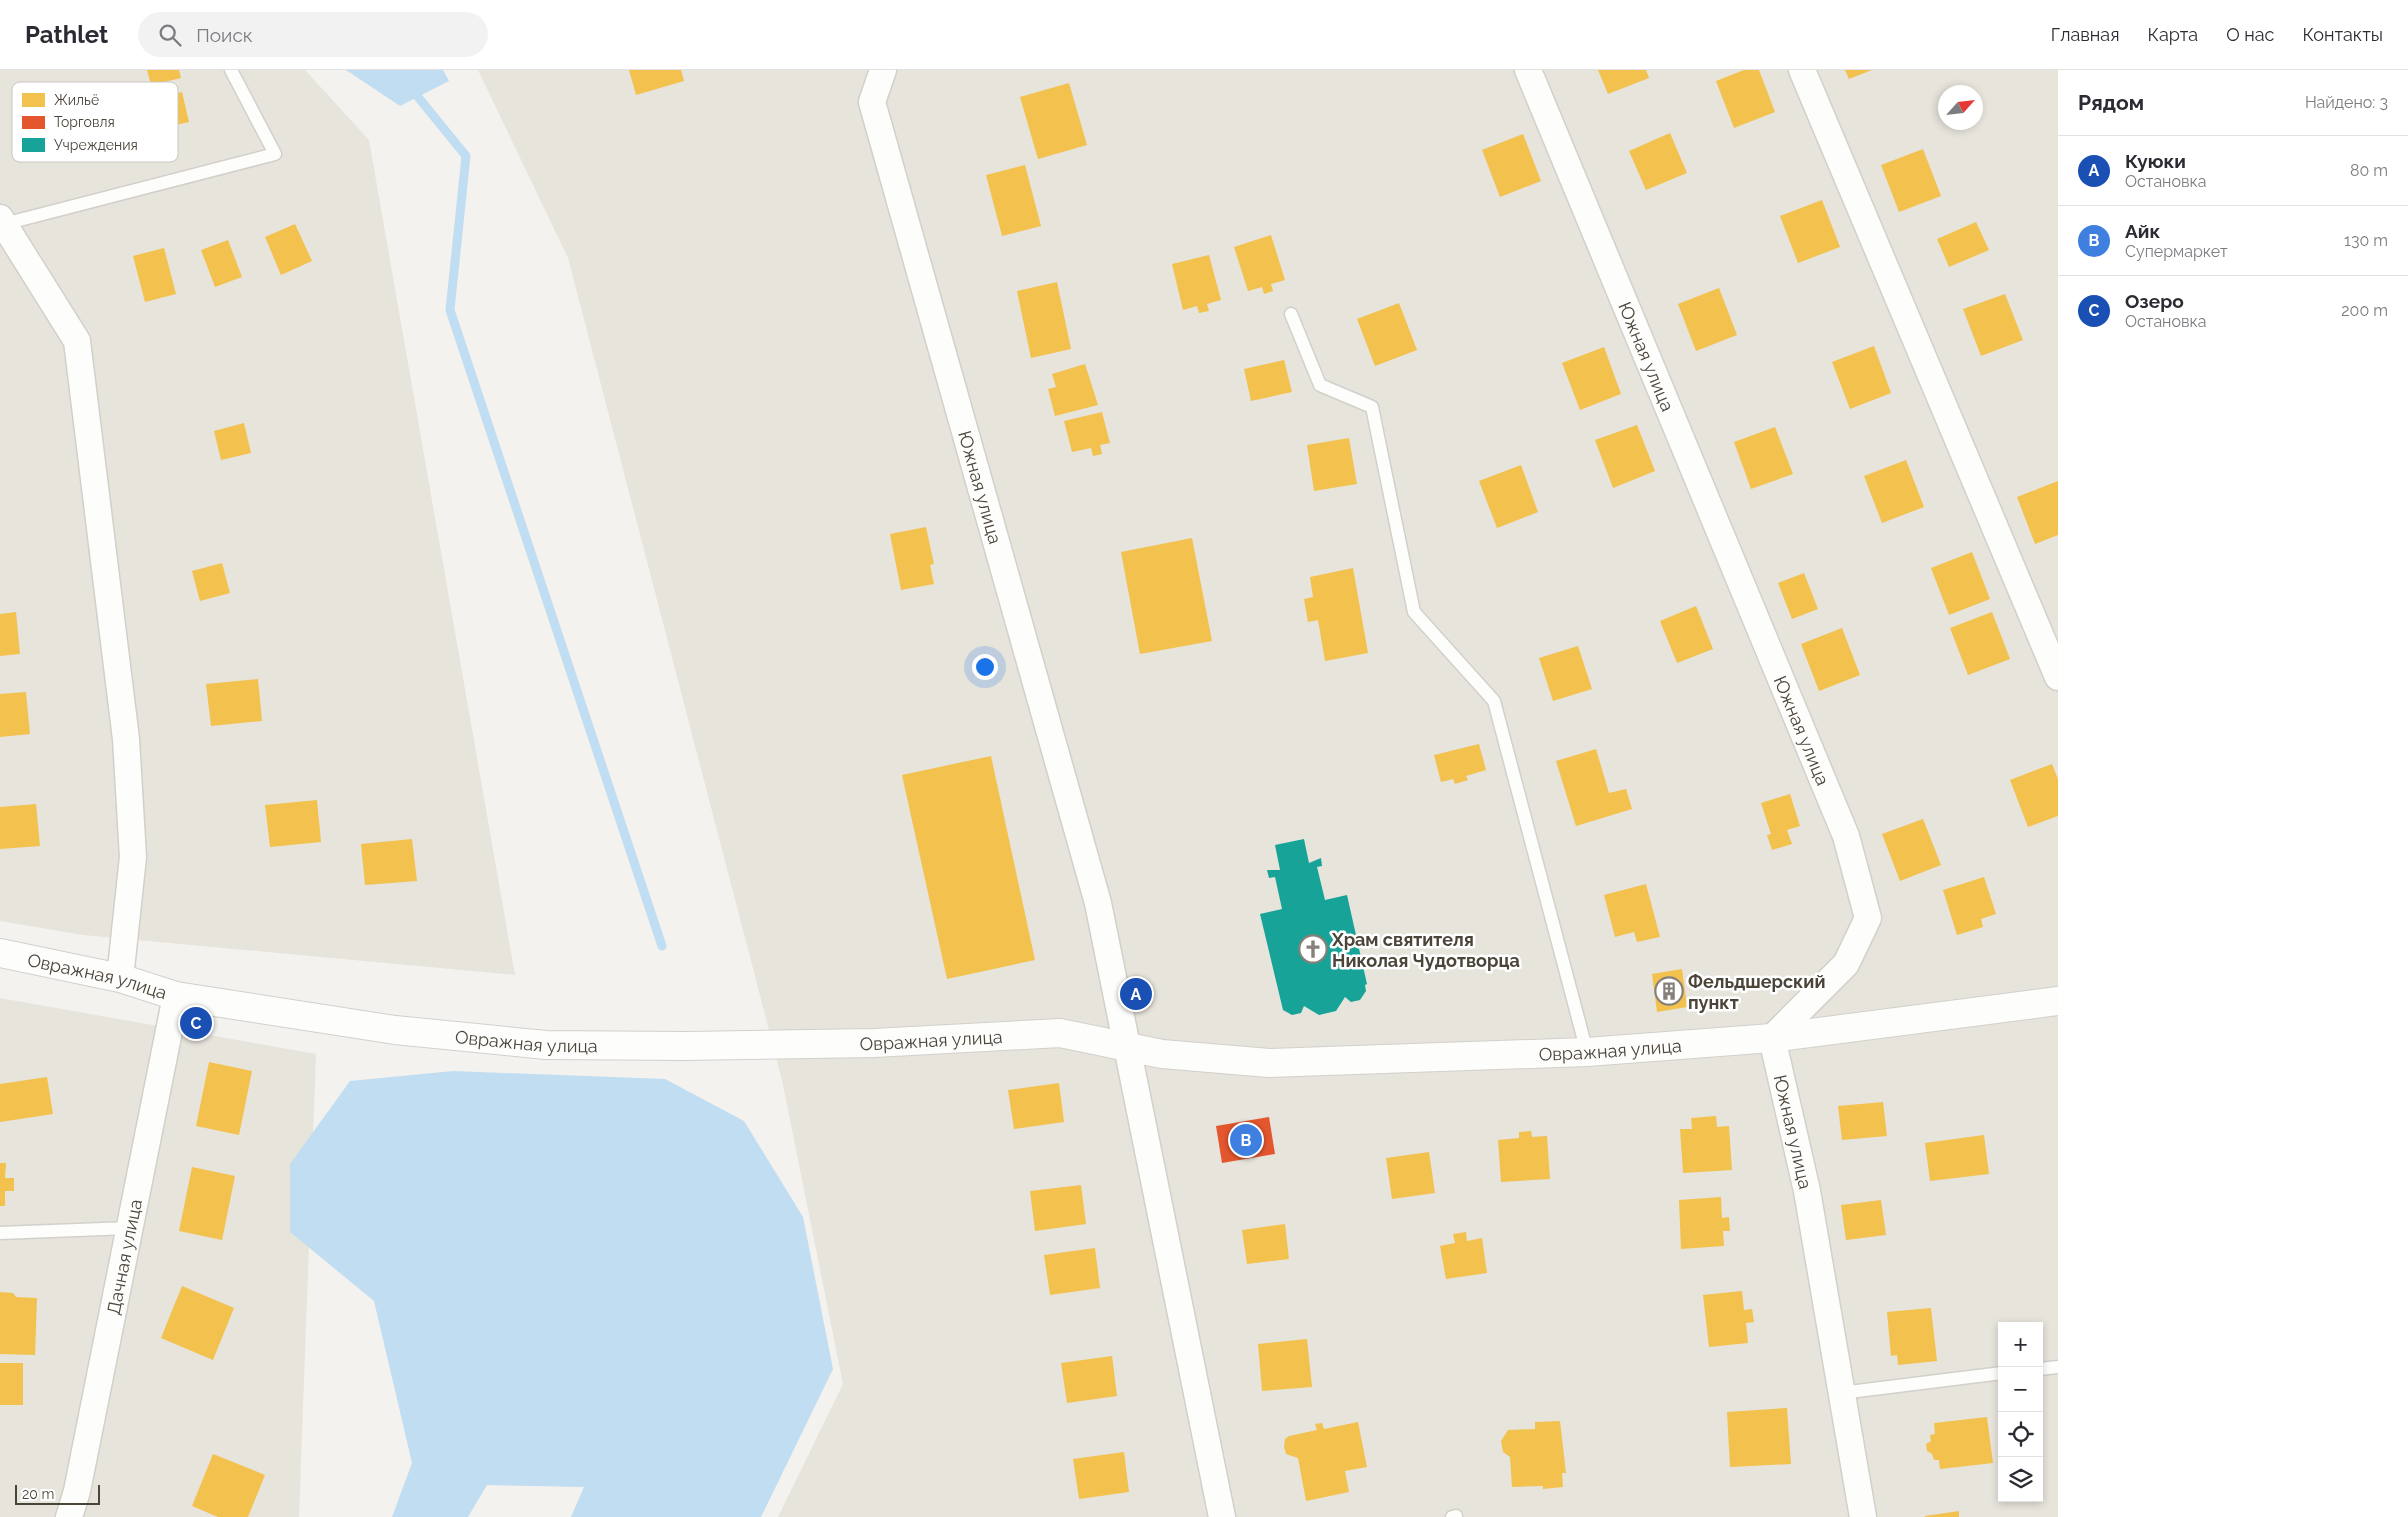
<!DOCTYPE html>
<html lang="ru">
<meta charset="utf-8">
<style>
:root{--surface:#fff;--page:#f2f2f3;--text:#2b2b33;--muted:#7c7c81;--line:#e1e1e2;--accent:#2563eb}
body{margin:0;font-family:Raleway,sans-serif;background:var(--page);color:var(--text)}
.controls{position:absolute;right:15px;bottom:15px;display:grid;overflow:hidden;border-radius:0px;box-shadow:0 2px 8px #0003}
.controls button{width:45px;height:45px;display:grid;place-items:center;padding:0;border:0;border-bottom:1px solid var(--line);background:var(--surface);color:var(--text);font:25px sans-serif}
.compass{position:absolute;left:1938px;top:15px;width:45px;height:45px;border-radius:50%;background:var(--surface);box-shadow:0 2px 8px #0003;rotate:63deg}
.scale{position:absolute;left:15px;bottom:12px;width:85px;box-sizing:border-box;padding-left:5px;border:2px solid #4b4439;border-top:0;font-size:14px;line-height:18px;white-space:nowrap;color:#4b4439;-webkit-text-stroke:4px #fff;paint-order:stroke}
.you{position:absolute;left:984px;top:596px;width:18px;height:18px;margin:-12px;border:4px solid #fff;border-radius:50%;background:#1a73e8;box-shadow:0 0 0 8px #1a73e833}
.badge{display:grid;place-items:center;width:32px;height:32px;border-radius:50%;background:var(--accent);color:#fff;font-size:16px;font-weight:700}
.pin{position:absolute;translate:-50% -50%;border:2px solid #fff;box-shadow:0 1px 5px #0006}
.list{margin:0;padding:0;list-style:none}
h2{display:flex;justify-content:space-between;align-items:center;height:65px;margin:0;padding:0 20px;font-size:21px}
h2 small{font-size:16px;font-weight:400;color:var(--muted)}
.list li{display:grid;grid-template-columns:32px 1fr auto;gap:15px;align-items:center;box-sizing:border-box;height:70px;padding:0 20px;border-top:1px solid var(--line)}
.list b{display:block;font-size:19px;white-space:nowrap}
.list p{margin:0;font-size:16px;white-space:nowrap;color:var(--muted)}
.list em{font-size:16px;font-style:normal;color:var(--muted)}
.icon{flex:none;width:28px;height:28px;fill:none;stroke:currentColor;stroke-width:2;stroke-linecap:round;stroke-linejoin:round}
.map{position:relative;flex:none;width:2058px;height:1447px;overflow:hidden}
header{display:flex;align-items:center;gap:30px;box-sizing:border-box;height:70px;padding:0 25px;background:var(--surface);border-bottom:1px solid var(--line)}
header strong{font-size:24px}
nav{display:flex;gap:28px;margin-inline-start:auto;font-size:18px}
.search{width:350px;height:45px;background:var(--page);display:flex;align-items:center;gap:12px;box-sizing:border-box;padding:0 18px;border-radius:28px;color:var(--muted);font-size:19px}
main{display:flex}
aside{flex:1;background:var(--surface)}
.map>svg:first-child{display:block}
.residential{fill:#e7e4dc;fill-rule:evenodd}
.water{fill:#c0ddf1}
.homes{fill:#f2c14e}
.shops{fill:#e4572e}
.public{fill:#17a398}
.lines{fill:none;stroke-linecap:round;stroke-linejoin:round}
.stream{stroke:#c0ddf1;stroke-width:9}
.service-casing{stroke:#d2d0cb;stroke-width:15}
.minor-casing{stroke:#d2d0cb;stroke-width:29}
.tertiary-casing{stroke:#d2d0cb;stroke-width:30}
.service{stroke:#fdfdfc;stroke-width:12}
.minor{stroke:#fdfdfc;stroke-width:26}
.tertiary{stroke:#fdfdfc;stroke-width:28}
.labels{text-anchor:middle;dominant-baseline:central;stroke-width:5;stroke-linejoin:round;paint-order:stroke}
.street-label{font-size:18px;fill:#4b4439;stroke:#fff}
.poi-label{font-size:18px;font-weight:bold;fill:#4b4439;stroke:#fff;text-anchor:start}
.key{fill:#fff;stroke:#c9c7c4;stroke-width:1}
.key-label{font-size:14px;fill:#4b4439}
</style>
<header>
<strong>Pathlet</strong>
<div class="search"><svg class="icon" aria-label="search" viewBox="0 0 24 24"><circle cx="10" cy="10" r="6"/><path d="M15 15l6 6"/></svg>Поиск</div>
<nav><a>Главная</a><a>Карта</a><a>О нас</a><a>Контакты</a></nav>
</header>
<main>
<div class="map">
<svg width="2058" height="1447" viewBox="0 0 2058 1447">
<rect width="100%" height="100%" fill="#f4f2ee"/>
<g class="residential">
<path d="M0,0h305l64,70 146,835 -432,-40 -83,-14z"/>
<path d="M478,0h1580v1447h-1280l65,-133 -61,-304 -214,-822zM1946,22h30v30h-30zM2002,1256h37v172h-37z"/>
<path d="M0,928l316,56 -17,463h-299z"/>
</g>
<g class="water">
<path d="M346,0h97l6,11 -49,25z"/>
<path d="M453,1001l212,8 79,42 59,96 30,152 -72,148h-190l13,-30 -97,-2 -19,32h-76l20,-54 -38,-162 -84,-69v-68l60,-83z"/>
</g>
<g class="homes">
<path d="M147,0h32l2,8 -30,7z"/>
<path d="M629,0h52l3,11 -48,14z"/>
<path d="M1598,0h48l3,8 -41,16z"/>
<path d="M1744,0h15l16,42 -41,16 -18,-47z"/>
<path d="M1845,0h27l-23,9z"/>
<path d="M1069,13l18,62 -49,14 -18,-62z"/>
<path d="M182,22l7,30 -30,7 -7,-29z"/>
<path d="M1670,63l17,40 -41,17 -17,-39z"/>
<path d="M1523,64l18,47 -41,16 -18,-47z"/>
<path d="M1923,79l18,47 -42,16 -18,-47z"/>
<path d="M1025,95l16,61 -39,10 -16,-61z"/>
<path d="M1822,130l18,47 -42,16 -18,-47z"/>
<path d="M1976,152l13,28 -40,17 -12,-28z"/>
<path d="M295,154l17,37 -31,14 -16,-38z"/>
<path d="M1271,165l14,45 -14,4 2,7 -9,3 -2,-7 -14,4 -14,-44z"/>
<path d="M228,170l14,37 -27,10 -14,-37z"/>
<path d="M164,178l12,46 -31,8 -12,-46z"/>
<path d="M1209,185l12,45 -14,4 2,7 -10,2 -2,-7 -14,4 -11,-46z"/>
<path d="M1057,212l14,67 -40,9 -14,-67z"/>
<path d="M1719,218l18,47 -41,16 -18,-47z"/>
<path d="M2005,224l18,46 -42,16 -18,-47z"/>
<path d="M1399,233l18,47 -42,16 -18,-47z"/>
<path d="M1874,276l17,47 -41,16 -18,-47z"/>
<path d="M1604,277l17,47 -41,16 -18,-47z"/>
<path d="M1284,290l8,32 -41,9 -7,-32z"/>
<path d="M1085,294l13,41 -43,11 -7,-27 8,-2 -4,-13z"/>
<path d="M1102,342l8,31 -10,2 2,9 -9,2 -2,-8 -19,4 -8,-31z"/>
<path d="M244,353l7,30 -30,7 -7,-29z"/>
<path d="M1637,355l18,46 -42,17 -18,-48z"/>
<path d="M1775,357l18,47 -42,15 -17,-47z"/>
<path d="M1349,368l8,46 -43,7 -7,-46z"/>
<path d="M1906,390l18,47 -42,16 -18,-47z"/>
<path d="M1521,395l17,47 -41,16 -18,-47z"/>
<path d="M2058,411v54l-23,9 -18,-47z"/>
<path d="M926,457l8,37 -4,1 4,19 -33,6 -11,-56z"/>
<path d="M1192,468l20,103 -72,13 -19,-102z"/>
<path d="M1972,482l18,47 -41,16 -18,-47z"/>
<path d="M222,493l8,30 -30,8 -8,-30z"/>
<path d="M1353,498l15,85 -43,8 -7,-41 -10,2 -4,-23 9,-2 -3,-20z"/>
<path d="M1804,503l14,36 -26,10 -14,-36z"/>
<path d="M1696,536l17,43 -36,14 -17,-42z"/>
<path d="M16,542l4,42 -20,2v-42z"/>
<path d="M1992,542l18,47 -42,16 -18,-47z"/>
<path d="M1842,558l18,47 -41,16 -18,-47z"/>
<path d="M1578,576l14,43 -39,12 -14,-43z"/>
<path d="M258,609l4,42 -51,5 -5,-42z"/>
<path d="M26,622l4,42 -30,3v-43z"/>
<path d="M1479,674l7,26 -20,6 2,4 -13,4 -2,-5 -12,3 -7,-27z"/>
<path d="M1596,679l13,44 17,-4 6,20 -56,17 -20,-65z"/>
<path d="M991,686l44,204 -88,19 -45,-204z"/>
<path d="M2052,694l6,15v37l-30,11 -18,-47z"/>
<path d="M1790,724l10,32 -13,4 5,14 -20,6 -5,-15 4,-1 -10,-31z"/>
<path d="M317,730l4,42 -51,5 -5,-42z"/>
<path d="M36,734l4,42 -40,3v-42z"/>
<path d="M1923,749l18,46 -41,16 -18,-47z"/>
<path d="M412,769l5,42 -52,4 -4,-41z"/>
<path d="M1984,807l12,37 -15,5 2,8 -26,8 -14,-45z"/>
<path d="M1646,814l14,53 -23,5 -3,-10 -19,5 -11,-42z"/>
<path d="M1682,899l5,38 -30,5 -5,-38z"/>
<path d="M209,992l43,9 -13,64 -43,-9z"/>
<path d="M47,1007l6,37 -53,8v-38z"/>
<path d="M1059,1013l5,39 -50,7 -6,-39z"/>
<path d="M1883,1032l4,34 -45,4 -4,-34z"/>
<path d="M1716,1046l1,11 12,-1 3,44 -49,3 -3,-44h12l-1,-11z"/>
<path d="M1531,1061l1,6 15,-1 3,43 -49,3 -3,-42 21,-2v-6z"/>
<path d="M1984,1065l5,39 -59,7 -5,-38z"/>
<path d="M1429,1082l6,41 -43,6 -6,-41z"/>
<path d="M0,1093h6l-1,15h9v13h-9v15h-5z"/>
<path d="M192,1097l43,9 -13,64 -43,-9z"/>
<path d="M1081,1115l5,39 -51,7 -5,-40z"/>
<path d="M1721,1127l1,21 7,-1 1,14h-7l1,15 -43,3 -2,-49z"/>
<path d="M1881,1130l5,35 -40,5 -5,-35z"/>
<path d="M1285,1154l4,35 -42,5 -5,-34z"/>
<path d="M1466,1162l1,9 15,-3 5,35 -41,6 -6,-33 15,-3 -2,-9z"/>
<path d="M1095,1178l5,40 -50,7 -6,-40z"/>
<path d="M182,1216l52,22 -21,52 -52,-22z"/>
<path d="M1742,1221l2,19 8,-1 2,13 -8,1 2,20 -39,4 -6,-52z"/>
<path d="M0,1222l13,1 3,4 21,1 -2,57 -35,-1z"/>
<path d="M1931,1238l6,53 -39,4 -1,-10 -6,1 -4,-44z"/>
<path d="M1307,1269l5,48 -50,4 -4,-47z"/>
<path d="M1112,1286l5,40 -50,7 -6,-40z"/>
<rect x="0" y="1293" width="23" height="42"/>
<path d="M1787,1338l4,56 -61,3 -3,-55z"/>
<path d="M1987,1347l6,46 -53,6 -1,-9h-5l-2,-6 -5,-3 -1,-7 5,-3 -1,-6 5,-1 -1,-11z"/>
<path d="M1560,1351l6,52h-4l1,14 -20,2v-3l-31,1 -2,-30 -7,-5 -2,-11 7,-11 27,-1v-7z"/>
<path d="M1358,1352l9,45 -22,4 4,21 -43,9 -8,-43 -12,-4 -2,-7 1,-8 4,-3 28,-6 -2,-6 7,-1 2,6z"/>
<path d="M1124,1382l5,40 -50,7 -6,-40z"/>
<path d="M213,1384l52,21 -17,42h-30l-26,-11z"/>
<path d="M1959,1441v6h-34v-1z"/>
</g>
<path class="shops" d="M1269,1047l6,37 -53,9 -6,-37z"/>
<path class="public" d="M1304,769l5,24 12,-5 1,8 -5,1 8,33 22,-5 20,89 -2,1 1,6 -6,9 -9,2 -6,-5 -9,14 -17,4 -15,-9 -3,7 -9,2 -9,-5 -23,-96 22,-5 -7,-32 -6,1 -2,-8h13l-5,-25z"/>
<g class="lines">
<path class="stream" d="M396,0l70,86 -16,154 212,636"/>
<g class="service-casing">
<g id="service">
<path d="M4,154l271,-70 -44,-84"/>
<path d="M1291,244l29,71 52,22 42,205 80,89 93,351"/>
<path d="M0,1163l129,-5"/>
<path d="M2039,1299l19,-2"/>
<path d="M1841,1323l161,-20"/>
<path d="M1452,1447l4,-1"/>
</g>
</g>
<g class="minor-casing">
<g id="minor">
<path id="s1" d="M883,0l-11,32 226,801 124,614"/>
<path id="s2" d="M1528,0l318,766 22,82 -22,46 -74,74 35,153 56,326"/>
<path d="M1802,0l256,607"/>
<path d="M0,148l77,123 49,398 7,118 -13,121"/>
<path id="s3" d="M69,1447l8,-26 99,-495"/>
</g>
</g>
<g class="tertiary-casing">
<g id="tertiary">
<path id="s4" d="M0,883l120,25 56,18 219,34 151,15 140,1 188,-3 186,-10 102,21 107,9 318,-11 185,-14 286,-37"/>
</g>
</g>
<use href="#service" class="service"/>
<use href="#minor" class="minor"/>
<use href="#tertiary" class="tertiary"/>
</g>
<defs>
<g id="church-ring" transform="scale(1.4375)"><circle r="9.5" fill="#fff" stroke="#868178" stroke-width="1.5"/><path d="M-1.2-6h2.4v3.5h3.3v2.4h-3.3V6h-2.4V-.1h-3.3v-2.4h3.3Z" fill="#868178"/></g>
<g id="building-ring" transform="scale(1.4375)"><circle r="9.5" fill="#fff" stroke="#868178" stroke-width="1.5"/><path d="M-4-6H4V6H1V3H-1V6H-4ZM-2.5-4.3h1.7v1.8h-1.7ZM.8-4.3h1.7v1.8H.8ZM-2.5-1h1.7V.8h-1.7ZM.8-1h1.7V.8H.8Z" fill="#868178"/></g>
</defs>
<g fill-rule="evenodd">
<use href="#church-ring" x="1313" y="879"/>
<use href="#building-ring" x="1669" y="921"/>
</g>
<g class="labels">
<g class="street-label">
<text stroke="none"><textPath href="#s2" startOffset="310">Южная улица</textPath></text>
<text stroke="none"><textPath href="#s1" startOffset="434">Южная улица</textPath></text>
<text stroke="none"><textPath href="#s2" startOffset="715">Южная улица</textPath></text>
<text stroke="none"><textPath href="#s4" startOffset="100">Овражная улица</textPath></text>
<text stroke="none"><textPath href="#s4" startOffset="535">Овражная улица</textPath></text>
<text stroke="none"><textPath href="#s4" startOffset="940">Овражная улица</textPath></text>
<text stroke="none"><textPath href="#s4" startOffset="1622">Овражная улица</textPath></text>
<text stroke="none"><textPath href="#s2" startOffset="1166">Южная улица</textPath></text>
<text stroke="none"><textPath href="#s3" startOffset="266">Дачная улица</textPath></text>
</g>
<g class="poi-label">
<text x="1332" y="869">Храм святителя<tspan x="1332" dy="21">Николая Чудотворца</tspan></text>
<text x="1688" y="911">Фельдшерский<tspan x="1688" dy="21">пункт</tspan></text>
</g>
</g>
<rect x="12" y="12" width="166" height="80" rx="8" class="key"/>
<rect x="22" y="23" width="23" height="14" fill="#f2c14e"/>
<rect x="22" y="46" width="23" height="13" fill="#e4572e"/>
<rect x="22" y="68" width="23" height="14" fill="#17a398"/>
<g class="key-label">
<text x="54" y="35">Жильё</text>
<text x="54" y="57">Торговля</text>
<text x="54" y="80">Учреждения</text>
</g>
</svg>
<div class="controls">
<button>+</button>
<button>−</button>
<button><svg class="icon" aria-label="locate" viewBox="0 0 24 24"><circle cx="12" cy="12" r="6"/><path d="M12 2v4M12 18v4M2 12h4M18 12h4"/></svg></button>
<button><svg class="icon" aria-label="layers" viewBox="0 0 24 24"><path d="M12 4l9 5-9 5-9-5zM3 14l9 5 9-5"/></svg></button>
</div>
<svg class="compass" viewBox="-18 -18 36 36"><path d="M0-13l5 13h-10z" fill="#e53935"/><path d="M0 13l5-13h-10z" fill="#7c7c81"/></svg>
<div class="scale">20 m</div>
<div class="you"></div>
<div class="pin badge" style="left:1136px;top:924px;background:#1a4fb4">A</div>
<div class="pin badge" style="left:1246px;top:1070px;background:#3f7fe0">B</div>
<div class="pin badge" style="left:196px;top:953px;background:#1a4fb4">C</div>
</div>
<aside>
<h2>Рядом<small>Найдено: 3</small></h2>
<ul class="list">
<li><span class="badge" style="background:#1a4fb4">A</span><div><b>Куюки</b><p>Остановка</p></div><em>80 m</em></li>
<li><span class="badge" style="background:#3f7fe0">B</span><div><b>Айк</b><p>Супермаркет</p></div><em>130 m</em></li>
<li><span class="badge" style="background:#1a4fb4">C</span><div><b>Озеро</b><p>Остановка</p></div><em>200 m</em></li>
</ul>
</aside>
</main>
